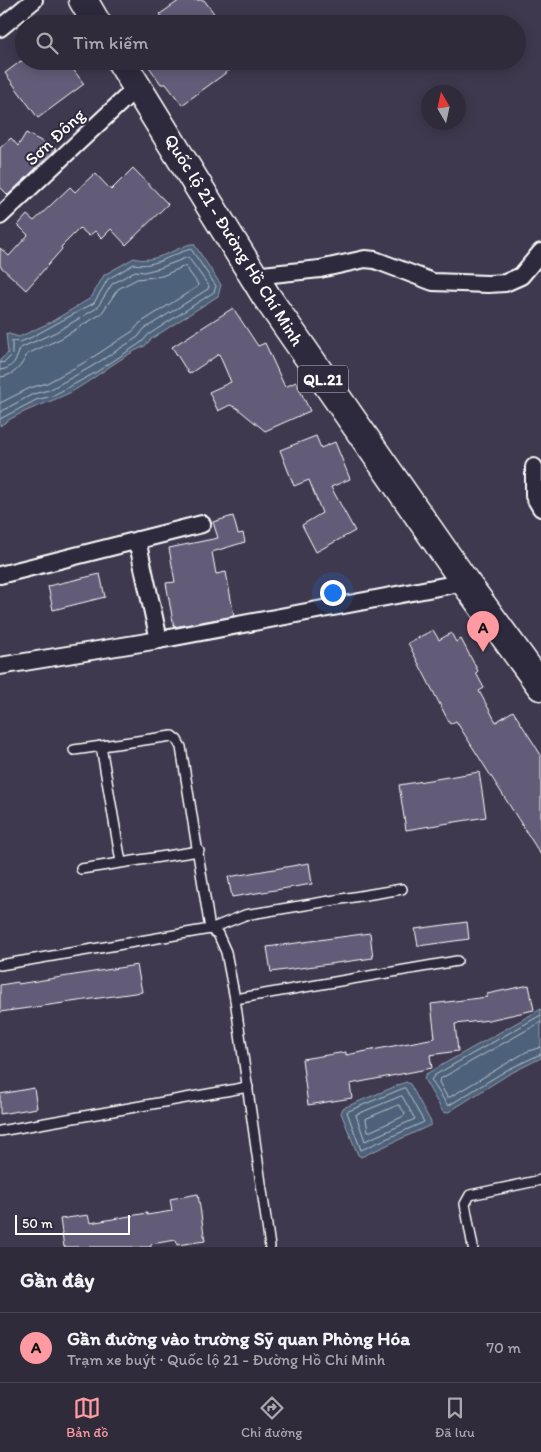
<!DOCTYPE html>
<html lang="vi">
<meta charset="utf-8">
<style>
:root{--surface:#2f2b3b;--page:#3b3746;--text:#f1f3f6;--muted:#a7a7af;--line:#4a4755;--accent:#ff9aa2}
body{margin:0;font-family:Itim,sans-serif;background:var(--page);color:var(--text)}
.compass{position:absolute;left:421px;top:85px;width:45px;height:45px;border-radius:50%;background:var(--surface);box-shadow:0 2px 12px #0003;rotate:351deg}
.scale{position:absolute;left:15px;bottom:12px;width:115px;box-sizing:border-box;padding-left:5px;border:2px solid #fff;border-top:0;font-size:14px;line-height:18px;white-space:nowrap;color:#fff;-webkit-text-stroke:4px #2f2a3d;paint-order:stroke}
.you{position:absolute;left:332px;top:592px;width:18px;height:18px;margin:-12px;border:4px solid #fff;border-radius:50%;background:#1a73e8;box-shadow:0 0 0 8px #1a73e833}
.badge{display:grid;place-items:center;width:32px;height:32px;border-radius:50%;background:var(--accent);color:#111;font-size:16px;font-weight:700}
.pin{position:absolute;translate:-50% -41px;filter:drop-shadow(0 1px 2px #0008)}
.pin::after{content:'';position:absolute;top:26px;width:18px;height:15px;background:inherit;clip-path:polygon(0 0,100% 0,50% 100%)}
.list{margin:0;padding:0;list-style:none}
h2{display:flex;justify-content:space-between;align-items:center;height:65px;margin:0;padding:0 20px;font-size:21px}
h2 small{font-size:16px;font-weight:400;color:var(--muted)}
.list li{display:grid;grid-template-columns:32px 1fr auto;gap:15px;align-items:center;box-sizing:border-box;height:70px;padding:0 20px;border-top:1px solid var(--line)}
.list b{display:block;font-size:19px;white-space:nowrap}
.list p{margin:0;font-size:16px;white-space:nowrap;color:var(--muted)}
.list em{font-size:16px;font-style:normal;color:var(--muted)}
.icon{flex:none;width:28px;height:28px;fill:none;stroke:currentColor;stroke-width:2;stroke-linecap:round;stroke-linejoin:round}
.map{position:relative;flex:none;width:541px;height:1247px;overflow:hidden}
.search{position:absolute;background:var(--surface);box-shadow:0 2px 12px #0003;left:15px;right:15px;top:15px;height:55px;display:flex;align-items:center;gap:12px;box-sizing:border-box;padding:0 18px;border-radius:28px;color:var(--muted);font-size:19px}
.sheet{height:135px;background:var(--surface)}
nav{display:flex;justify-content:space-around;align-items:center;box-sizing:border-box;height:70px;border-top:1px solid var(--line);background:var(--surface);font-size:14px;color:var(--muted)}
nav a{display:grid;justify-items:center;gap:2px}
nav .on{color:var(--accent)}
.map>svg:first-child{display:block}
.water{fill:#4e627a;stroke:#95a1af}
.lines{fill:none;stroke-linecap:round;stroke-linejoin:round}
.shore{stroke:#b8c0ca;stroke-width:1}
.building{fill:#645b78;stroke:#fff}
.service-casing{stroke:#fff;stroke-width:12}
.minor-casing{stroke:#fff;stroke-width:20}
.trunk-casing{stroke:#fff;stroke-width:31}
.service{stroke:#2f2a3d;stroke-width:9}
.minor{stroke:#2f2a3d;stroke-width:16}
.trunk{stroke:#2f2a3d;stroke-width:28}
.labels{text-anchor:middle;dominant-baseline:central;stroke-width:4;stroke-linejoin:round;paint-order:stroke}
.shield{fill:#2f2a3d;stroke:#c1bfc5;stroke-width:1}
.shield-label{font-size:16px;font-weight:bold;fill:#fff}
.street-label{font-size:18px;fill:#fff;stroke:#2f2a3d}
</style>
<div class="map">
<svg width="541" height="1247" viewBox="0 0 541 1247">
<rect width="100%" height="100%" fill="#3f394f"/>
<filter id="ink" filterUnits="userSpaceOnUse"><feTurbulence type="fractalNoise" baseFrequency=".02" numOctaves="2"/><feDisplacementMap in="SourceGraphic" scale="10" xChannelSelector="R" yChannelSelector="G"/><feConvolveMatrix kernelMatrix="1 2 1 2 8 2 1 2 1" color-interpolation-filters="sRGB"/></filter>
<g filter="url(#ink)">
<g class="water">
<path d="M190,244h4l27,41 -3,11 -67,43 -6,7c-24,10 -49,32 -72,45 -24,13 -51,18 -73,35v-66l8,-7 -2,-20 13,4 32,-15 40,-24 13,-23 30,-17c18,6 39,-8 56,-14z"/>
<path d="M541,1009v49l-32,16 -62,39 -4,-1 -19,-33 2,-5z"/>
<path d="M406,1082l4,2 21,38v3l-70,32 -3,-2 -17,-42 2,-5z"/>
</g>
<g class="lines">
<g class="shore">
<path d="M0,363l5,-1 7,-7v-14l8,1 10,-4 64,-35 14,-24 26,-15c21,4 37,-10 57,-15l25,37 -2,6 -66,43 -6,7 -47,31 -43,23 -16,4 -36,19"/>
<path d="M0,370c13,-1 17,-11 20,-22l36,-16 41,-24 15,-24 23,-13 9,1 16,-4 28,-11 21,29 -1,3 -64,40 -6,8 -47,30 -42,23 -16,4 -33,18"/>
<path d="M0,377c14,-1 22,-11 27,-23l33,-15 41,-25 17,-25 19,-10 25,-3 23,-10 13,18 -1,3 -57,36 -7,8 -46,30 -40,22 -17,5 -30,15"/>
<path d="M541,1015l-106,60 -4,5 17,26 59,-36 34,-16"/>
<path d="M541,1022l-101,57 -1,3 8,15h3l76,-45 15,-5"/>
<path d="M405,1088l19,34 -63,28 -14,-38z"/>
<path d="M402,1096l13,23 -50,22 -9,-26z"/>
<path d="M399,1105l6,8 -1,3 -33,15h-3l-2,-12z"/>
</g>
</g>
<g class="building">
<path d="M180,0h24l12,16 -10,8h-39l-7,-10z"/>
<path d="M21,61h27l5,7 9,-7h5l17,23 -46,34 -33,-45z"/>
<path d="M145,61h97l-60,44 -16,-21h-5z"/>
<path d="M26,133l30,16 -48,46 -8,-8v-39l11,-10 7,8z"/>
<path d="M133,168l35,36 -42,41 -15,-16 -9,9 -7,-7 -6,5 -9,-8 -19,19 1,2 -36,41 -26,-24v-18l9,8 19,-21 -10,-10 9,-10 7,6 36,-34 5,5 20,-19 16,17z"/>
<path d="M233,308l25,38 7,-3 20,44 11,-5 14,29 -45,20 -28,-23 -7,-3 -12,6 -9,-19 22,-10 -12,-28 -30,20 -17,-27z"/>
<path d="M316,436l5,12 14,-6 15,37 -19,8 24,44 -39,21 -14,-27 20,-12 -13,-33 -15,6 -14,-36z"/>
<path d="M233,516l5,18 5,-1 2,9 -33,10 4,22 10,-2 8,44 -60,11 -8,-44 9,-1 -6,-34 49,-10 -5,-16z"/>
<path d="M100,574l5,23 -52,13 -5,-24z"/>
<path d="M433,630l6,10 12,-7 5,9 5,-3 17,32 -2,2 8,15 -5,3 17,31 17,-11 28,44v100l-85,-134 -6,3 -42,-81z"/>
<path d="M479,772l7,45 -80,13 -7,-45z"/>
<path d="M309,863l3,21 -80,13 -4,-20z"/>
<path d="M467,922l2,17 -51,7 -3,-17z"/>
<path d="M370,933l3,25 -102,14 -4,-25z"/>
<path d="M137,965l5,27 -142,20v-27l18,-3v2z"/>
<path d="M529,985l5,25 -45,10 -34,4 3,27 -28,4 2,13 -82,16 2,14 -44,7 -6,-46 44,-7v3l89,-17 -4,-34 56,-7v-3z"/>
<path d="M34,1088l3,20 -37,6v-20z"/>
<path d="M198,1194l7,47 -28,4 -1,-5 -25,4v3h-87l-4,-28 28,-4 2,8 57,-10v2l25,-4 -2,-12z"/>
</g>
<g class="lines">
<g class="service-casing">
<g id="service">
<path d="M101,746l20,116"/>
<path d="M81,869l118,-18"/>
<path d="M210,929l8,5 8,18 9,47 35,248"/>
<path d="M210,929l35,-14 157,-26"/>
<path d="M0,965l210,-36 -29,-182 -4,-7 -5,-4 -98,14"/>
<path d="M235,999l222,-38"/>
<path d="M0,1131l248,-44"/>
<path d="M473,1247l-8,-43 5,-9 71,-15"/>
</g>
</g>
<g class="minor-casing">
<g id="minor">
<path d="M0,28l34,-28"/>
<path d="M0,216l137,-129"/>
<path d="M253,276l67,-7 45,-10 10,1 58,22 55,2 17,-1 16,-7 20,-24"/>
<path d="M534,467v29l7,12"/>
<path d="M137,540l22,100"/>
<path d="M0,575l202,-51"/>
<path d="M0,666l159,-26 306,-58"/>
</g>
</g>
<g class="trunk-casing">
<g id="trunk">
<path d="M83,0l14,24"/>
<path d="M121,61l145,235 199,286 76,104"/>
</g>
</g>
<use href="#service" class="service"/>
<use href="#minor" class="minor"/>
<use href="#trunk" class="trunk"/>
</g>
</g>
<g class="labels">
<rect class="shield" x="298" y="365.5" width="50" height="27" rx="4"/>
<g class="shield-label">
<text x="323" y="379">QL.21</text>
</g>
<g class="street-label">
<text transform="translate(55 137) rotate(-43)">Sơn Đông</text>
<text transform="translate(234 240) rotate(58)">Quốc lộ 21 - Đường Hồ Chí Minh</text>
</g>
</g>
</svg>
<svg class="compass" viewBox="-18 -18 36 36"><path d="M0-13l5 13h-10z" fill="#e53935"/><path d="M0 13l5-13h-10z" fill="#a7a7af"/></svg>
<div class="scale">50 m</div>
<div class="you"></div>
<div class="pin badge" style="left:483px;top:652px">A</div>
<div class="search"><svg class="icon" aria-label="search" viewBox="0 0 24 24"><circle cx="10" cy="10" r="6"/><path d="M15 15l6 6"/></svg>Tìm kiếm</div>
</div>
<section class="sheet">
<h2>Gần đây<small></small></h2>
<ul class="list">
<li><span class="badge">A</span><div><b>Gần đường vào trường Sỹ quan Phòng Hóa</b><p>Trạm xe buýt · Quốc lộ 21 - Đường Hồ Chí Minh</p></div><em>70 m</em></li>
</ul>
</section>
<nav>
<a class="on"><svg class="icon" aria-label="map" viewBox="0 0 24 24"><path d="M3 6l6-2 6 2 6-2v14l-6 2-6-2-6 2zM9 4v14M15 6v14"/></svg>Bản đồ</a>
<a><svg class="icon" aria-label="directions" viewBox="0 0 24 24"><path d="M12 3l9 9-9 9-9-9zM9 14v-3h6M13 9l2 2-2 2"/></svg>Chỉ đường</a>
<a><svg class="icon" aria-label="saved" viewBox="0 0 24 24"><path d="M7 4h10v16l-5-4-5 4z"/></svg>Đã lưu</a>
</nav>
